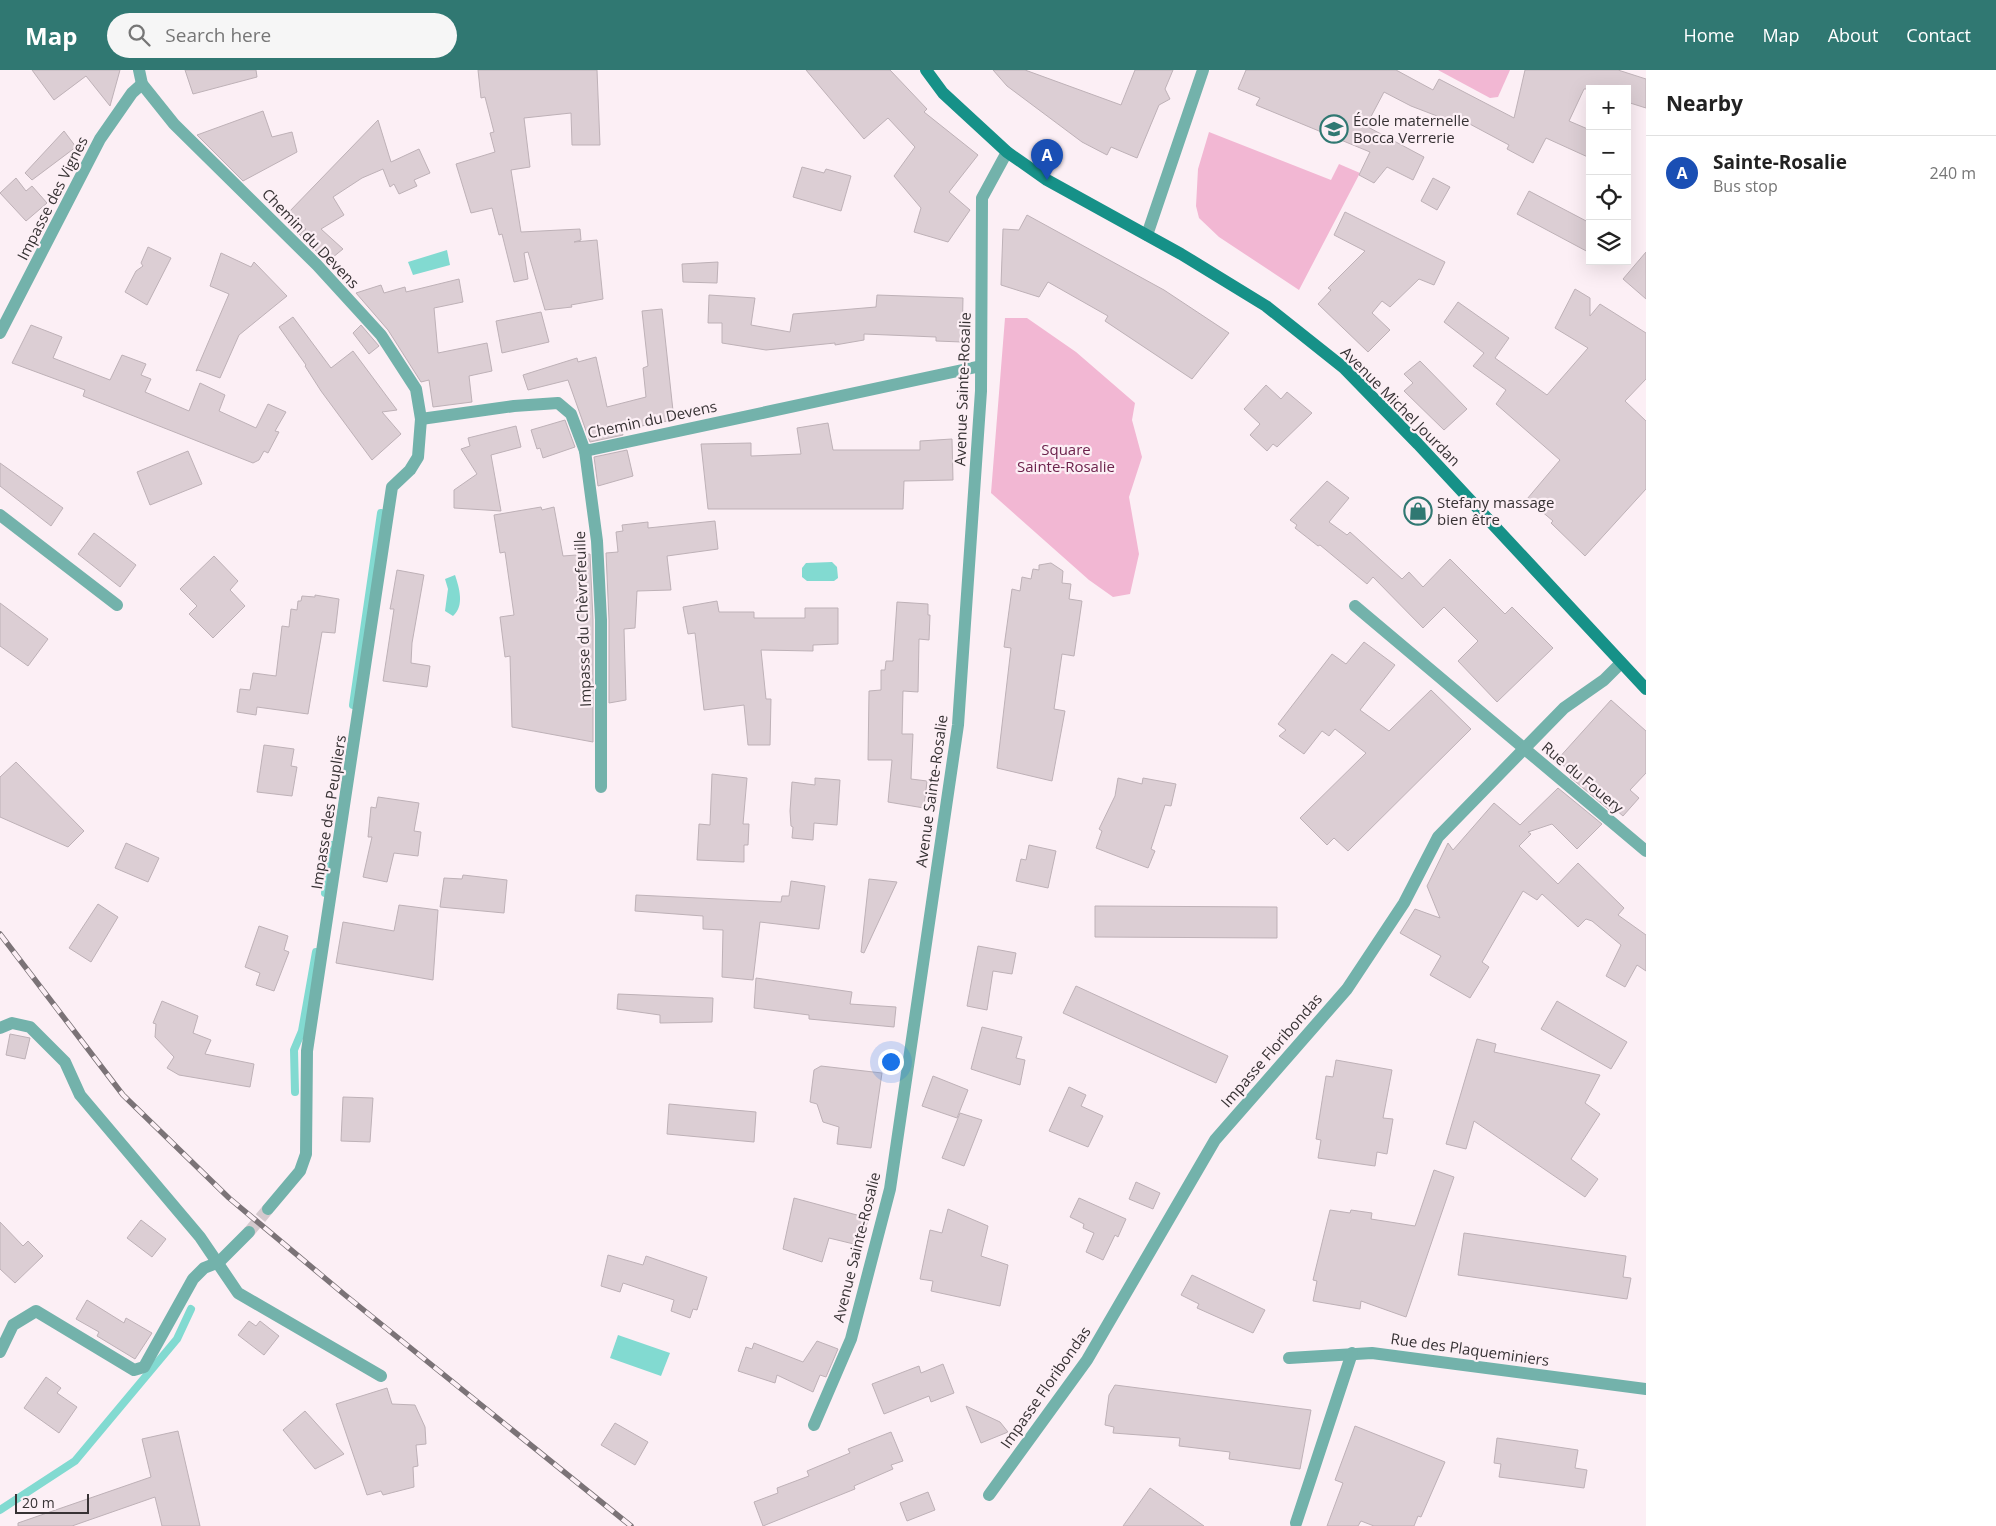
<!DOCTYPE html>
<meta charset="utf-8">
<style>
:root{--surface:#fff;--page:#f6f6f6;--text:#222;--muted:#767676;--line:#e0e0e0;--accent:#307872}
body{margin:0;font-family:"Open Sans",sans-serif;background:var(--page);color:var(--text)}
.controls{position:absolute;right:15px;top:15px;display:grid;overflow:hidden;border-radius:0px;box-shadow:0 5px 20px #0002}
.controls button{width:45px;height:45px;display:grid;place-items:center;padding:0;border:0;border-bottom:1px solid var(--line);background:var(--surface);color:var(--text);font:25px sans-serif}
.scale{position:absolute;left:15px;bottom:12px;width:74px;box-sizing:border-box;padding-left:5px;border:2px solid #373234;border-top:0;font-size:14px;line-height:18px;white-space:nowrap;color:#373234;-webkit-text-stroke:4px #fceff5;paint-order:stroke}
.you{position:absolute;left:890px;top:991px;width:18px;height:18px;margin:-12px;border:4px solid #fff;border-radius:50%;background:#1a73e8;box-shadow:0 0 0 8px #1a73e833}
.badge{display:grid;place-items:center;width:32px;height:32px;border-radius:50%;background:var(--accent);color:#fff;font-size:16px;font-weight:700}
.pin{position:absolute;translate:-50% -41px;filter:drop-shadow(0 1px 2px #0008)}
.pin::after{content:'';position:absolute;top:26px;width:18px;height:15px;background:inherit;clip-path:polygon(0 0,100% 0,50% 100%)}
.list{margin:0;padding:0;list-style:none}
h2{display:flex;justify-content:space-between;align-items:center;height:65px;margin:0;padding:0 20px;font-size:21px}
h2 small{font-size:16px;font-weight:400;color:var(--muted)}
.list li{display:grid;grid-template-columns:32px 1fr auto;gap:15px;align-items:center;box-sizing:border-box;height:75px;padding:0 20px;border-top:1px solid var(--line)}
.list b{display:block;font-size:19px;white-space:nowrap}
.list p{margin:0;font-size:16px;white-space:nowrap;color:var(--muted)}
.list em{font-size:16px;font-style:normal;color:var(--muted)}
.icon{flex:none;width:28px;height:28px;fill:none;stroke:currentColor;stroke-width:2;stroke-linecap:round;stroke-linejoin:round}
.map{position:relative;flex:none;width:1646px;height:1456px;overflow:hidden}
header{display:flex;align-items:center;gap:30px;box-sizing:border-box;height:70px;padding:0 25px;background:var(--accent);color:#fff}
header strong{font-size:24px}
nav{display:flex;gap:28px;margin-inline-start:auto;font-size:18px}
.search{width:350px;height:45px;background:var(--page);display:flex;align-items:center;gap:12px;box-sizing:border-box;padding:0 18px;border-radius:28px;color:var(--muted);font-size:19px}
main{display:flex}
aside{flex:1;background:var(--surface)}
.map>svg:first-child{display:block}
.green{fill:#f2b7d3}
.water{fill:#82dad1}
.lines{fill:none;stroke-linecap:round;stroke-linejoin:round}
.stream{stroke:#82dad1;stroke-width:8}
.building{fill:#dcced4;stroke:#beb1b7}
.street-tunnel{stroke:#d5c9ce;stroke-width:12;stroke-dasharray:12 6;stroke-linecap:butt}
.street{stroke:#73b2ab;stroke-width:12}
.secondary{stroke:#169188;stroke-width:12}
.rail-casing{stroke:#7b7377;stroke-width:5.5}
.rail{stroke:#fceff5;stroke-width:4;stroke-dasharray:11;stroke-linecap:butt}
.labels{text-anchor:middle;dominant-baseline:central;stroke-width:4.5;stroke-linejoin:round;paint-order:stroke}
.poi-label{font-size:15px;fill:#373234;stroke:#fceff5;text-anchor:start}
.street-label{font-size:15px;fill:#373234;stroke:#fceff5}
.park-label{font-size:15px;fill:#6c224c;stroke:#fceff5}
</style>
<header>
<strong>Map</strong>
<div class="search"><svg class="icon" aria-label="search" viewBox="0 0 24 24"><circle cx="10" cy="10" r="6"/><path d="M15 15l6 6"/></svg>Search here</div>
<nav><a>Home</a><a>Map</a><a>About</a><a>Contact</a></nav>
</header>
<main>
<div class="map">
<svg width="1646" height="1456" viewBox="0 0 1646 1456">
<rect width="100%" height="100%" fill="#fceff5"/>
<g class="green">
<path d="M1438,0h72l-12,27 -8,1z"/>
<path d="M1209,62l122,48 8,-16 21,9 -61,117 -80,-53 -20,-19 -3,-12 2,-37z"/>
<path d="M1005,248h22l49,34 59,51 -3,17 10,37 -13,40 10,57 -9,40 -17,3 -24,-17 -98,-87z"/>
</g>
<g class="water">
<path d="M447,180l3,15 -37,10 -5,-13z"/>
<path d="M832,492l5,5 1,11 -4,3h-27l-5,-4v-9l4,-5z"/>
<path d="M455,505c4,12 10,31 -2,41l-8,-5 3,-22 -3,-10z"/>
<path d="M618,1265l52,18 -9,23 -51,-18z"/>
</g>
<g class="lines">
<g class="stream">
<path d="M353,635l28,-192"/>
<path d="M325,823l7,-48"/>
<path d="M295,1022l-1,-42 8,-19 14,-79"/>
<path d="M0,1440l75,-49 102,-122 14,-30"/>
</g>
</g>
<g class="building">
<path d="M32,0h88l-10,36 -24,-30 -32,24z"/>
<path d="M185,0h71l1,7 -64,17z"/>
<path d="M478,0h119l3,75h-28l-1,-32 -47,5 6,49 -19,3 10,62 59,-3 1,11 -7,2 23,-2 6,59 -32,6 1,2 -27,3 -17,-58 -4,1 4,26 -14,3 -12,-48 -3,1 -7,-27 -21,5 -15,-49 39,-12 -5,-19 4,-1 -9,-35 -4,1z"/>
<path d="M806,0h84l37,39 -3,3 54,43 -29,37 21,18 -22,32 -34,-10 7,-24 -27,-32 21,-29 -27,-29 -24,21z"/>
<path d="M993,0h32l96,35 14,-35h38l-8,19 5,10 -11,6 -22,53 -26,-11 -4,8 -25,-13 -75,-56z"/>
<path d="M1246,0h150l37,20 6,-11 75,39 11,-48h93l28,9v29l-19,-6v-13h-43l-15,32 21,9v28l-44,-20 -13,25 -26,-14 2,-4 -56,-30 -3,6 -39,-15 -27,-14 -18,34 58,31 -11,23 -26,-13 -13,16 -15,-8 11,-23 -114,-47 4,-7 -22,-9z"/>
<path d="M263,41l9,26 20,-5 5,20 -54,29 -46,-46z"/>
<path d="M378,50l13,42 28,-13 11,24 -16,7 3,6 -18,8 -5,-10 -4,3 -7,-18 -21,9 -29,19 11,18 -23,14 22,20 -16,13 -28,-28 7,-5 -18,-16z"/>
<path d="M64,61l12,16 -44,33 -7,-7z"/>
<path d="M802,97l22,6 2,-4 25,7 -10,35 -48,-14z"/>
<path d="M16,108l10,13 6,-5 15,17 -21,18 -26,-28z"/>
<path d="M1433,108l17,9 -13,23 -16,-9z"/>
<path d="M1529,121l61,32v30l-73,-39z"/>
<path d="M1345,142l100,50 -11,23 -15,-6 -29,28 -8,-6 -10,12 18,17 -22,22 -50,-48 13,-14 -3,-2 37,-37 -31,-16z"/>
<path d="M1027,145l137,75 65,43 -37,46 -87,-58 3,-5 -60,-34 -9,15 -38,-12 2,-56 16,1z"/>
<path d="M148,177l23,11 -24,47 -22,-13 11,-21 7,-5 -2,-3z"/>
<path d="M1646,182v47l-23,-20z"/>
<path d="M221,183l30,14 3,-5 33,34 -48,39 -19,43 -22,-8 -2,1 33,-77 -19,-8z"/>
<path d="M718,192l-1,21 -34,-1 -1,-18z"/>
<path d="M459,209l4,23 -29,6 4,45 49,-10 5,28 -23,5 3,26 -39,5 -4,-27 -8,2 -33,-52 -32,-37 25,-8 3,8 21,-6 1,5z"/>
<path d="M1575,219l15,9v18l10,-12 46,29v46l-21,22 21,20v68l-61,67 -34,-33 2,-2 -26,-22 33,-39 -64,-56 10,-14 -33,-24 11,-13 -40,-31 14,-20 51,36 -14,20 52,37 41,-47 -33,-20z"/>
<path d="M709,225l46,3 -4,27 39,7 3,-18 83,-7 1,-12 86,3 -1,44 -26,-1v-4l-72,-3v6l-29,5v-2l-69,7 -44,-7v-20h-14z"/>
<path d="M662,239l12,111 -25,4 -27,8 1,3 -33,7 -22,-62 -40,10 -5,-15 54,-17 1,4 18,-5 11,50 39,-10 -3,-29 5,-2 -6,-55z"/>
<path d="M541,242l8,30 -47,11 -6,-32z"/>
<path d="M293,247l38,51 22,-17 44,59 -15,2 19,22 -29,26 -51,-69 -16,-25 1,-1 -27,-38z"/>
<path d="M31,255l31,12 -9,21 57,22 12,-25 24,9 -5,11 10,4 -6,13 44,19 11,-28 25,12 -6,16 37,17 12,-24 18,8 -11,19 4,1 -11,21 -4,-2 -5,9 -6,3 -170,-67 2,-6 -73,-27z"/>
<path d="M361,255l18,21 -10,8 -16,-21z"/>
<path d="M1420,291l47,48 -23,21 -40,-39 9,-8 -9,-9z"/>
<path d="M1266,315l15,14 6,-7 25,21 -35,34 -4,-3 -6,7 -17,-16 10,-11 -16,-15z"/>
<path d="M565,350l10,27 -32,11 -3,-10 -3,1 -6,-19z"/>
<path d="M828,353l5,27h87v-9l32,-2 1,41 -49,1 -1,28h-195l-7,-65 50,-1v13l50,-2 -4,-26z"/>
<path d="M516,356l5,21 -30,8 10,56 -47,-3v-18l23,-16 -16,-25 9,-3 -2,-8z"/>
<path d="M627,380l6,26 -35,10 -4,-29z"/>
<path d="M188,381l14,33 -52,21 -13,-33z"/>
<path d="M0,393l63,45 -12,18 -51,-40z"/>
<path d="M1327,411l22,17 -20,24 18,13 3,-3 52,47 7,-7 14,15 27,-28 55,55 7,-7 41,41 -56,54 -39,-41 20,-20 -34,-34 -21,21 -50,-51 -6,7 -47,-39 -2,1 -23,-18 2,-3 -7,-5z"/>
<path d="M541,437l1,3 12,-3 9,49 27,-2 3,66v122l-81,-15 -2,-71 -5,1 -5,-40 14,-2 -9,-63 -5,1 -6,-38z"/>
<path d="M715,451l3,28 -51,7 4,34 -34,1 -2,37 -11,1 2,71 -17,3v-83l-3,-67 12,-1 -2,-20 7,-1 -1,-6 26,-3v6z"/>
<path d="M94,463l42,32 -16,22 -42,-33z"/>
<path d="M214,486l24,25 -8,9 15,16 -32,32 -24,-24 8,-8 -17,-17z"/>
<path d="M1051,493l12,8 -1,12 9,1 -2,15 13,2 -8,55 -12,-2 -8,55 11,2 -13,70 -55,-13 14,-120 -7,-1 8,-58 8,2 2,-14 9,2 2,-10 6,1v-5z"/>
<path d="M397,500l27,5 -12,68 -1,20 19,3 -3,21 -44,-6 11,-72h-4l2,-10z"/>
<path d="M315,525l24,4 -4,34 -13,-1 -14,82 -51,-7 -1,8 -19,-3 3,-23 10,1 3,-17 23,3 6,-50 7,1 2,-18 6,1 1,-9h3l1,-5 13,1z"/>
<path d="M717,531l2,11h35v6h51v-10h33v36l-25,1v6l-52,-1 5,49h5l-1,46h-22l-4,-40 -40,5 -9,-77 -7,1 -5,-27z"/>
<path d="M897,532l31,2v11h2l-1,25 -10,-1 -1,53 -15,-1 -1,43h11l-2,45 16,2 -3,27 -36,-6 4,-42h-24l1,-69 12,-1v-20h4l1,-9h7z"/>
<path d="M0,533l48,36 -20,27 -28,-20z"/>
<path d="M1364,572l31,23 -35,45 29,21 42,-41 40,39 -123,122 -14,-13 -7,7 -27,-27 66,-65 -31,-24 -6,7 -7,-5 -18,23 -25,-18 7,-6 -8,-6 54,-70 14,10z"/>
<path d="M1611,630l35,31v42l-16,17 9,8 -16,18 -7,-6 -3,3 -43,-36 3,-3 -16,-14z"/>
<path d="M264,675l30,4 -3,17 6,1 -5,29 -35,-4z"/>
<path d="M16,692l68,69 -16,16 -68,-30v-40z"/>
<path d="M712,704l35,4 -4,46h6l-1,21h-4v17l-47,-2 2,-36 11,1z"/>
<path d="M815,708l25,2 -3,45 -23,-2 -1,17 -21,-2 1,-11 -2,-1 -1,-15 2,-29 23,3z"/>
<path d="M1118,708l24,6 1,-6 33,6 -5,22 -6,-1 -14,44 4,2 -7,17 -52,-20 6,-17 -3,-2 16,-33z"/>
<path d="M1558,718l44,36 -25,25 -25,-25 -24,8 3,2 -12,12 39,38 20,-21 46,45 -6,7 28,20v36l-9,-6 -12,22 -19,-11 15,-31 -29,-24 -6,-2 -8,8 -36,-33 -5,6 -14,-9 -41,71 7,5 -19,31 -40,-23 11,-19 -41,-23 15,-24 25,9 -13,-32 21,-43 5,7 41,-47 26,22z"/>
<path d="M378,727l41,6 -5,28 7,1 -3,24 -24,-3 -7,29 -24,-5 9,-40h-4l3,-30 5,1z"/>
<path d="M126,773l33,15 -11,24 -33,-14z"/>
<path d="M1029,775l27,6 -8,37 -32,-7 5,-22 5,1z"/>
<path d="M463,805l44,5 -3,33 -64,-6 4,-29 18,1z"/>
<path d="M869,809l28,3 -33,71 -3,-1z"/>
<path d="M791,811l34,5 -6,43 -59,-7 -7,58 -31,-3 1,-47 -20,-1v-13l-68,-5 1,-16 145,7 1,-6h7z"/>
<path d="M98,834l20,13 -27,45 -22,-14z"/>
<path d="M399,835l39,5 -5,70 -97,-17 7,-41 51,9z"/>
<path d="M1095,836l182,1v31l-182,-1z"/>
<path d="M259,856l29,10 -4,14 5,2 -15,39 -18,-6 4,-12 -15,-6z"/>
<path d="M978,876l38,7 -4,21 -19,-3 -6,39 -20,-4z"/>
<path d="M756,908l96,14 -2,12 46,3 -2,20 -85,-8v-4l-55,-7z"/>
<path d="M1076,916l152,70 -12,27 -153,-70z"/>
<path d="M618,924l95,4 -1,24 -52,1v-8l-43,-6z"/>
<path d="M162,931l36,15 -5,17 18,7 -6,14 49,10 -4,23 -71,-12 -12,-7 7,-11 -19,-20 1,-13 -3,-1z"/>
<path d="M1557,931l70,41 -16,27 -70,-40z"/>
<path d="M982,957l40,10 -6,21 9,2 -5,25 -49,-16z"/>
<path d="M10,964l20,4 -5,21 -19,-4z"/>
<path d="M1477,969l19,5 -2,8 106,23 -15,28 15,11 -29,45 27,20 -13,18 -111,-76 -8,28 -20,-5z"/>
<path d="M1336,990l56,10 -9,48 10,1 -6,35 -10,-2 -2,14 -57,-8 3,-18 -5,-1 10,-63 7,1z"/>
<path d="M821,996l61,7 -11,75 -34,-4 2,-17 -16,-5 -6,-18 -7,-2 4,-32z"/>
<path d="M933,1006l35,14 -11,28 -35,-12z"/>
<path d="M1069,1017l17,8 -5,11 22,10 -15,31 -39,-16z"/>
<path d="M343,1027l30,1 -3,44 -29,-1z"/>
<path d="M669,1034l87,8 -2,30 -87,-8z"/>
<path d="M960,1043l22,7 -18,46 -22,-8z"/>
<path d="M1434,1100l20,7 -48,140 -45,-16 -1,8 -47,-8 4,-20 -4,-1 17,-70 20,3 1,-3 21,3 -1,6 44,7z"/>
<path d="M1136,1112l24,11 -7,16 -24,-10z"/>
<path d="M794,1128l74,20 -6,28 -33,-8 -7,24 -39,-13z"/>
<path d="M1079,1128l47,21 -8,18 -3,-2 -12,25 -17,-8 8,-19 -11,-5 1,-4 -14,-7z"/>
<path d="M948,1139l40,17 -7,30 27,9 -8,41 -69,-15 2,-10 -13,-2 10,-49 12,3z"/>
<path d="M141,1150l25,19 -14,18 -25,-19z"/>
<path d="M0,1152l23,24 5,-5 15,15 -28,27 -15,-14z"/>
<path d="M1464,1163l162,23 -3,21 8,1 -4,21 -169,-24z"/>
<path d="M608,1185l35,10 3,-9 61,21 -10,33 -4,-1 -3,9 -19,-7 3,-11 -51,-17 -3,9 -19,-6z"/>
<path d="M1192,1205l73,35 -12,23 -56,-25 2,-4 -18,-9z"/>
<path d="M87,1230l37,23 2,-5 26,15 -17,26 -38,-23 2,-4 -23,-13z"/>
<path d="M249,1251l7,5 4,-5 19,15 -15,19 -26,-20z"/>
<path d="M817,1271l21,8 -12,28 -6,-2 -7,17 -36,-17 -2,8 -37,-12 8,-24 6,2 2,-6 49,19z"/>
<path d="M943,1294l11,29 -23,9 -2,-6 -45,18 -12,-30 47,-18 2,7z"/>
<path d="M46,1307l15,11 -4,5 20,14 -18,26 -35,-25z"/>
<path d="M1115,1315l196,25 -11,59 -71,-10 1,-7 -51,-6 1,-8 -67,-5 1,-6 -9,-2 4,-30z"/>
<path d="M387,1318l5,16 23,1 10,22 1,17 -10,1 2,21 -5,1 1,20 -31,8 -2,-4 -14,4 -31,-91z"/>
<path d="M966,1336l34,16 8,10 -27,11z"/>
<path d="M305,1341l39,43 -29,15 -32,-39z"/>
<path d="M615,1353l33,19 -13,23 -34,-20z"/>
<path d="M1355,1356l90,36 -24,55 -3,-1 -4,10h-40l-13,-5 -3,5h-31l16,-43 -8,-3z"/>
<path d="M178,1361l22,95h-38l-7,-29 -83,29h-54v-3l133,-46 -9,-38z"/>
<path d="M891,1362l12,29 -12,4 2,4 -39,17 1,3 -92,37 -9,-24 24,-9 -1,-5 32,-12 -2,-5 43,-18 -2,-4z"/>
<path d="M1497,1368l81,12 -3,18 12,2 -3,18 -85,-11 2,-13 -7,-1z"/>
<path d="M1150,1418l54,38h-81z"/>
<path d="M928,1422l7,18 -28,11 -7,-18z"/>
</g>
<g class="lines">
<path class="street-tunnel" d="M249,1162l19,-23"/>
<g class="street">
<path d="M139,0l3,14 32,40 143,141 64,70 35,54 5,30 -3,38 -8,13 -18,17 -85,564 -1,103 -6,17 -32,38"/>
<path d="M1147,165l56,-165"/>
<path d="M0,263l100,-194 32,-46 10,-9"/>
<path d="M421,349l93,-13 44,-3 13,11 14,37 396,-85"/>
<path d="M585,381l12,90 4,79v167"/>
<path d="M0,445l117,90"/>
<path d="M1355,536l291,245"/>
<path d="M0,958l12,-5 18,4 35,35 15,33 120,142 38,56 143,83"/>
<path d="M0,1282l13,-27 23,-14 98,59 10,-3 49,-88 11,-11 15,-6 30,-30"/>
<path d="M1289,1288l83,-5 274,36"/>
<path d="M814,1355l37,-86 39,-150 68,-464 23,-334 1,-193 25,-46"/>
<path d="M989,1425l98,-135 128,-220 132,-151 57,-86 34,-66 126,-129 40,-28 17,-17"/>
<path d="M1296,1453l56,-170"/>
</g>
<path class="secondary" d="M926,0l17,23 64,59 40,28 134,74 85,52 78,62 74,76 228,245"/>
<g class="rail-casing">
<path id="rail" d="M0,864l123,161 106,103 116,97 286,231"/>
</g>
<use href="#rail" class="rail"/>
</g>
<defs>
<g id="school-ring" transform="scale(1.4375)"><circle r="9.5" fill="#fceff5" stroke="#307872" stroke-width="1.5"/><path d="M0-5L7-2L0 1L-7-2ZM-4 1L0 2.5L4 1V4Q0 6-4 4Z" fill="#307872"/></g>
<g id="shop-ring" transform="scale(1.4375)"><circle r="9.5" fill="#fceff5" stroke="#307872" stroke-width="1.5"/><path d="M-5-2.5h2.3a2.7 3.5 0 0 1 5.4 0H5L5.5 6h-11ZM-1.5-2.5h3a1.5 2.3 0 0 0-3 0Z" fill="#307872"/></g>
</defs>
<g fill-rule="evenodd">
<use href="#school-ring" x="1334" y="59"/>
<use href="#shop-ring" x="1418" y="441"/>
</g>
<g class="labels">
<g class="poi-label">
<text x="1353" y="50">École maternelle<tspan x="1353" dy="17">Bocca Verrerie</tspan></text>
<text x="1437" y="432">Stefany massage<tspan x="1437" dy="17">bien être</tspan></text>
</g>
<g class="street-label">
<text transform="translate(52 128) rotate(-63)">Impasse des Vignes</text>
<text transform="translate(311 168) rotate(46)">Chemin du Devens</text>
<text transform="translate(962 319) rotate(-88)">Avenue Sainte-Rosalie</text>
<text transform="translate(1401 336) rotate(45)">Avenue Michel Jourdan</text>
<text transform="translate(652 349) rotate(-12)">Chemin du Devens</text>
<text transform="translate(582 549) rotate(-92)">Impasse du Chèvrefeuille</text>
<text transform="translate(1583 707) rotate(40)">Rue du Fouery</text>
<text transform="translate(931 721) rotate(-82)">Avenue Sainte-Rosalie</text>
<text transform="translate(328 742) rotate(-81)">Impasse des Peupliers</text>
<text transform="translate(1271 980) rotate(-49)">Impasse Floribondas</text>
<text transform="translate(856 1177) rotate(-76)">Avenue Sainte-Rosalie</text>
<text transform="translate(1470 1279) rotate(8)">Rue des Plaqueminiers</text>
<text transform="translate(1045 1317) rotate(-55)">Impasse Floribondas</text>
</g>
<g class="park-label">
<text x="1066" y="379">Square<tspan x="1066" dy="17">Sainte-Rosalie</tspan></text>
</g>
</g>
</svg>
<div class="controls">
<button>+</button>
<button>−</button>
<button><svg class="icon" aria-label="locate" viewBox="0 0 24 24"><circle cx="12" cy="12" r="6"/><path d="M12 2v4M12 18v4M2 12h4M18 12h4"/></svg></button>
<button><svg class="icon" aria-label="layers" viewBox="0 0 24 24"><path d="M12 4l9 5-9 5-9-5zM3 14l9 5 9-5"/></svg></button>
</div>
<div class="scale">20 m</div>
<div class="you"></div>
<div class="pin badge" style="left:1047px;top:110px;background:#1a4fb4">A</div>
</div>
<aside>
<h2>Nearby<small></small></h2>
<ul class="list">
<li><span class="badge" style="background:#1a4fb4">A</span><div><b>Sainte-Rosalie</b><p>Bus stop</p></div><em>240 m</em></li>
</ul>
</aside>
</main>
